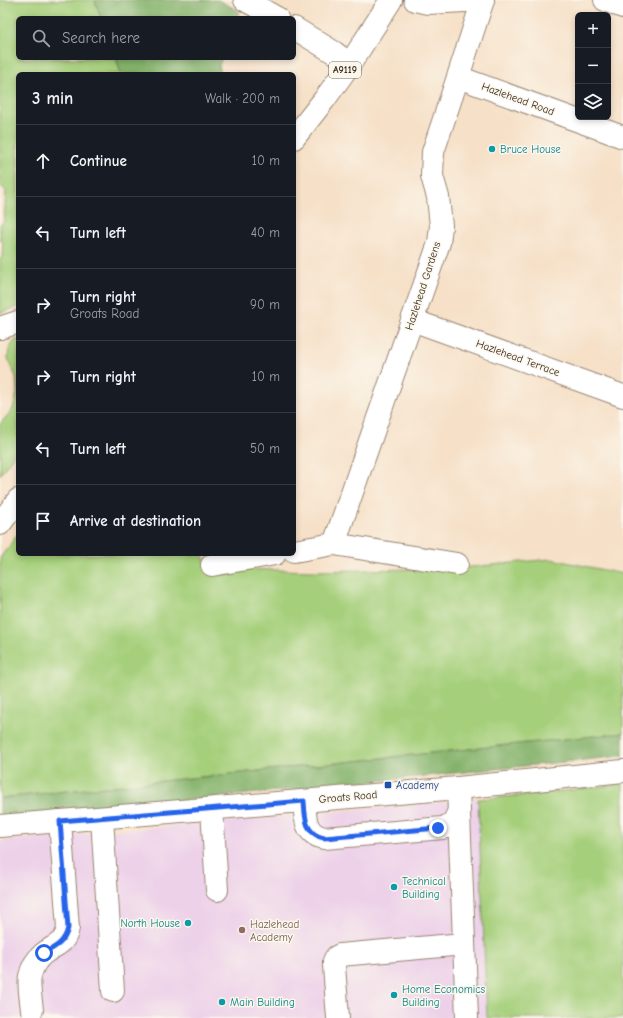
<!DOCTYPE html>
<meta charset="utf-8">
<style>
:root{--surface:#171b24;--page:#20242c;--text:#f1f3f6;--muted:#9ea1a6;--line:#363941}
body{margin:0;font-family:"Comic Neue",sans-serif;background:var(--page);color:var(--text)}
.controls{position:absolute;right:12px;top:12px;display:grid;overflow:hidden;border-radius:6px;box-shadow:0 2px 6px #0003}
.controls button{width:36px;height:36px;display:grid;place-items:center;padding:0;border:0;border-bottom:1px solid var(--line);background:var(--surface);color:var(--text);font:20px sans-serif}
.stop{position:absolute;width:12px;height:12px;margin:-9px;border:3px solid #2563eb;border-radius:50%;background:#fff}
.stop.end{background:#2563eb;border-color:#fff;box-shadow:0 1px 4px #0008}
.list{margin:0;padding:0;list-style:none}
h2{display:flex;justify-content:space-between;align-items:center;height:52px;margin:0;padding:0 16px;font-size:17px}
h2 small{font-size:13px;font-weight:400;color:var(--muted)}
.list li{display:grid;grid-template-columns:26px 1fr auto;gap:12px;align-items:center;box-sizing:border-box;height:72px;padding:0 16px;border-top:1px solid var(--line)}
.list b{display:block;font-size:15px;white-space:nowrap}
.list p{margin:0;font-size:13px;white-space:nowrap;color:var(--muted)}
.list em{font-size:13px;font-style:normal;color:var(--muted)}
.icon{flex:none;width:22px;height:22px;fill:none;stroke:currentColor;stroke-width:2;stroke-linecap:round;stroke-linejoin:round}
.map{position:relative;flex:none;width:623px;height:1018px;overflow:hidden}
.search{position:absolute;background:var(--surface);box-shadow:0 2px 6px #0003;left:16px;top:16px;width:280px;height:44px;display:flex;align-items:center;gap:10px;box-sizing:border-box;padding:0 14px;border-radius:6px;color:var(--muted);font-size:15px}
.panel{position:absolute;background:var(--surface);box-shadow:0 2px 6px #0003;left:16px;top:72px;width:280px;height:484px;border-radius:6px}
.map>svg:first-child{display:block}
.built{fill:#edd1e9}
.green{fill:#a5cf7a;stroke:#707c4c}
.forest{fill:#84b26a;stroke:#606e44}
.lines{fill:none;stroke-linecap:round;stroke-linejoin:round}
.minor-casing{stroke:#988572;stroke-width:24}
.major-casing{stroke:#988572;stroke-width:24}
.minor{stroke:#fff;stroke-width:22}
.major{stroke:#fff;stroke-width:22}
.route{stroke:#2563eb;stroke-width:5}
.culture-dot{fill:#0f9aa8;stroke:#fbf7ec;stroke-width:1.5}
.transit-dot{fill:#1a4fb4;stroke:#fbf7ec;stroke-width:1.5}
.education-dot{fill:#8d6e63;stroke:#fbf7ec;stroke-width:1.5}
.labels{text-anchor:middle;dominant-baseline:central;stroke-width:3;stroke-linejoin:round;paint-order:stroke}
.shield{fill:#fbf7ec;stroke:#75685c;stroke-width:1}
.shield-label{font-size:10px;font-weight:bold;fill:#3b2a1e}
.street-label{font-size:11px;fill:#3b2a1e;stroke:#fbf7ec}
.culture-label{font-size:11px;fill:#0d838f;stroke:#fbf7ec;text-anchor:start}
.transit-label{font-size:11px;fill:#164399;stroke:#fbf7ec;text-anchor:start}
.education-label{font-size:11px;fill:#785e54;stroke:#fbf7ec;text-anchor:start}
</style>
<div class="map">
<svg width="623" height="1018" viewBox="0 0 623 1018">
<rect width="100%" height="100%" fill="#fbf7ec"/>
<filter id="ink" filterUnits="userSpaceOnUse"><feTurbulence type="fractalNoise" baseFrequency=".025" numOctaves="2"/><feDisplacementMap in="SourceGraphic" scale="8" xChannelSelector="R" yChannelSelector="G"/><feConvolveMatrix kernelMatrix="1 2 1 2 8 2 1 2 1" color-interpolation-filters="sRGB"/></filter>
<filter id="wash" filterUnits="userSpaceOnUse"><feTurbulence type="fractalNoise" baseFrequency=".012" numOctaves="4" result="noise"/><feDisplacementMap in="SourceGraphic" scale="16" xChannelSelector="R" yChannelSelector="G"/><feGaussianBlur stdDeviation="0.9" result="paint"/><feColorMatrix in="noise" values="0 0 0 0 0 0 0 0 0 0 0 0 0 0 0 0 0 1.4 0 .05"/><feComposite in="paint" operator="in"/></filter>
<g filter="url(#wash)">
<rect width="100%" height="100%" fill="#f6e0c7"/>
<path class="built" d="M478,799l9,219h-487v-177z"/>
<g class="green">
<path d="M0,0h96l-1,1 6,17h-83v40h98l5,16h-103v233l-18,6v-54l2,-2 1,-15 -3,-3v-14l4,-4 2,-30 -6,-6z"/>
<path d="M18,339v110l-18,26v-51l13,-15 4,-16 -1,-16 -8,-19 1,-9 6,-9z"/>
<path d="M18,534v20h184l6,14 107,3 146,-3 90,-9 72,15v159l-623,65v-240z"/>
<path d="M623,784v234h-136l-9,-219 49,-4z"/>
</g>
<g class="forest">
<path d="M96,0h122l21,11 -2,7h-136l-6,-17z"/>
<path d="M116,58h106l-3,7 2,9h-100z"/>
<path d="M623,733v23l-623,63v-21z"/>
</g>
</g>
<g filter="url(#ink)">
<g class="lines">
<g class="minor-casing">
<g id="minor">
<path d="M245,0l32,18"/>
<path d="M415,0l13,3 55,-3"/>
<path d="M605,0l18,7"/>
<path d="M294,28l41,25 15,11"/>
<path d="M458,77l165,60"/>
<path d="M412,320l211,76"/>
<path d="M0,328l18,-6"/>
<path d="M334,544l105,-301 2,-17 -3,-29 -6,-21 1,-24 25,-75 25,-77"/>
<path d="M294,551l40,-7 123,20"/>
<path d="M212,565l63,-11"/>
<path d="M458,788l9,230"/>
<path d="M304,801c1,17 1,33 20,37l119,-10 10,-5 6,-12"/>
<path d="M212,809l5,81"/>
<path d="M102,818l11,173"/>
<path d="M0,826l458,-38 165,-17"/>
<path d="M32,1010c-1,-11 -4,-24 -2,-34 2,-9 6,-16 13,-22 11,-9 22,-9 25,-26l-8,-107"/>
<path d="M338,1018l-4,-52v-5l2,-4 4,-2 124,-11"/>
</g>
</g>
<g class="major-casing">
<g id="major">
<path d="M294,138l30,-38 26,-36 41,-64"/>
<path d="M0,524l18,-24"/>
</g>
</g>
<use href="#minor" class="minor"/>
<use href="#major" class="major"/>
</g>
</g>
<g class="lines" filter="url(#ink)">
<path class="route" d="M44,953c12,-6 21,-11 24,-25l-8,-107 244,-20c1,17 1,33 20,37l114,-10"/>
</g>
<g class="culture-dot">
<circle cx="492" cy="149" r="4"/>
<circle cx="394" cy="887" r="4"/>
<circle cx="188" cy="923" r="4"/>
<circle cx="394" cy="995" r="4"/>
<circle cx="222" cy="1002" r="4"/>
</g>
<rect class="transit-dot" x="384" y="781" width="8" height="8" rx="2"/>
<circle class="education-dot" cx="242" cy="930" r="4"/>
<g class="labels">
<rect class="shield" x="329" y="62" width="32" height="16" rx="3"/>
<g class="shield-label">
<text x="345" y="70">A9119</text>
</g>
<g class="street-label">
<text transform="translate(518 99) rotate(20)">Hazlehead Road</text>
<text transform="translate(423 286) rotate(-72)">Hazlehead Gardens</text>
<text transform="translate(518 358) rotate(20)">Hazlehead Terrace</text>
<text transform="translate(348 797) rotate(-5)">Groats Road</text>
</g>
<g class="culture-label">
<text x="500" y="149">Bruce House</text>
<text x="402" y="881">Technical<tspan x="402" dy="13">Building</tspan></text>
<text x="180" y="923" text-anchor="end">North House</text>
<text x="402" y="989">Home Economics<tspan x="402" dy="13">Building</tspan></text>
<text x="230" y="1002">Main Building</text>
</g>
<g class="transit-label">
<text x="396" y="785">Academy</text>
</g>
<g class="education-label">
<text x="250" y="924">Hazlehead<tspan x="250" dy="13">Academy</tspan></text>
</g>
</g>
</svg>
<div class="controls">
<button>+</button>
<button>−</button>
<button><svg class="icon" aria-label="layers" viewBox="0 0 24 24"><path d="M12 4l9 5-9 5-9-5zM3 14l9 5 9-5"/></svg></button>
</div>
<div class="stop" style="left:44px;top:953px"></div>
<div class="stop end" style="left:438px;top:828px"></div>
<div class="search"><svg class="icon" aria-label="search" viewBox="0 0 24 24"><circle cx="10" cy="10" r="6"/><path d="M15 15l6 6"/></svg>Search here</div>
<section class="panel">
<h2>3 min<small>Walk · 200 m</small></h2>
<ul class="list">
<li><svg class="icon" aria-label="ahead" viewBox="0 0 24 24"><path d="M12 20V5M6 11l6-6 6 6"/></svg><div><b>Continue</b></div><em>10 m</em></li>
<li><svg class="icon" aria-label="left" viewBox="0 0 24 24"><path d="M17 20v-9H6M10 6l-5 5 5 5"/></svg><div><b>Turn left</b></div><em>40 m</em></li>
<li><svg class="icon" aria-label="right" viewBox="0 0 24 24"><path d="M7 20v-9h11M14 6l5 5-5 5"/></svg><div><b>Turn right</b><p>Groats Road</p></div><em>90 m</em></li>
<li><svg class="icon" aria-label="right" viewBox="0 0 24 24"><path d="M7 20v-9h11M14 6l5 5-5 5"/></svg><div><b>Turn right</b></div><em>10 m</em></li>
<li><svg class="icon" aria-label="left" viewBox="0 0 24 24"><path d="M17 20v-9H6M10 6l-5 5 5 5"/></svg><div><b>Turn left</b></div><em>50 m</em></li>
<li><svg class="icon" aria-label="arrive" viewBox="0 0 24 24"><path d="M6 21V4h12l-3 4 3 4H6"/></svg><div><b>Arrive at destination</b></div></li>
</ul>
</section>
</div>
